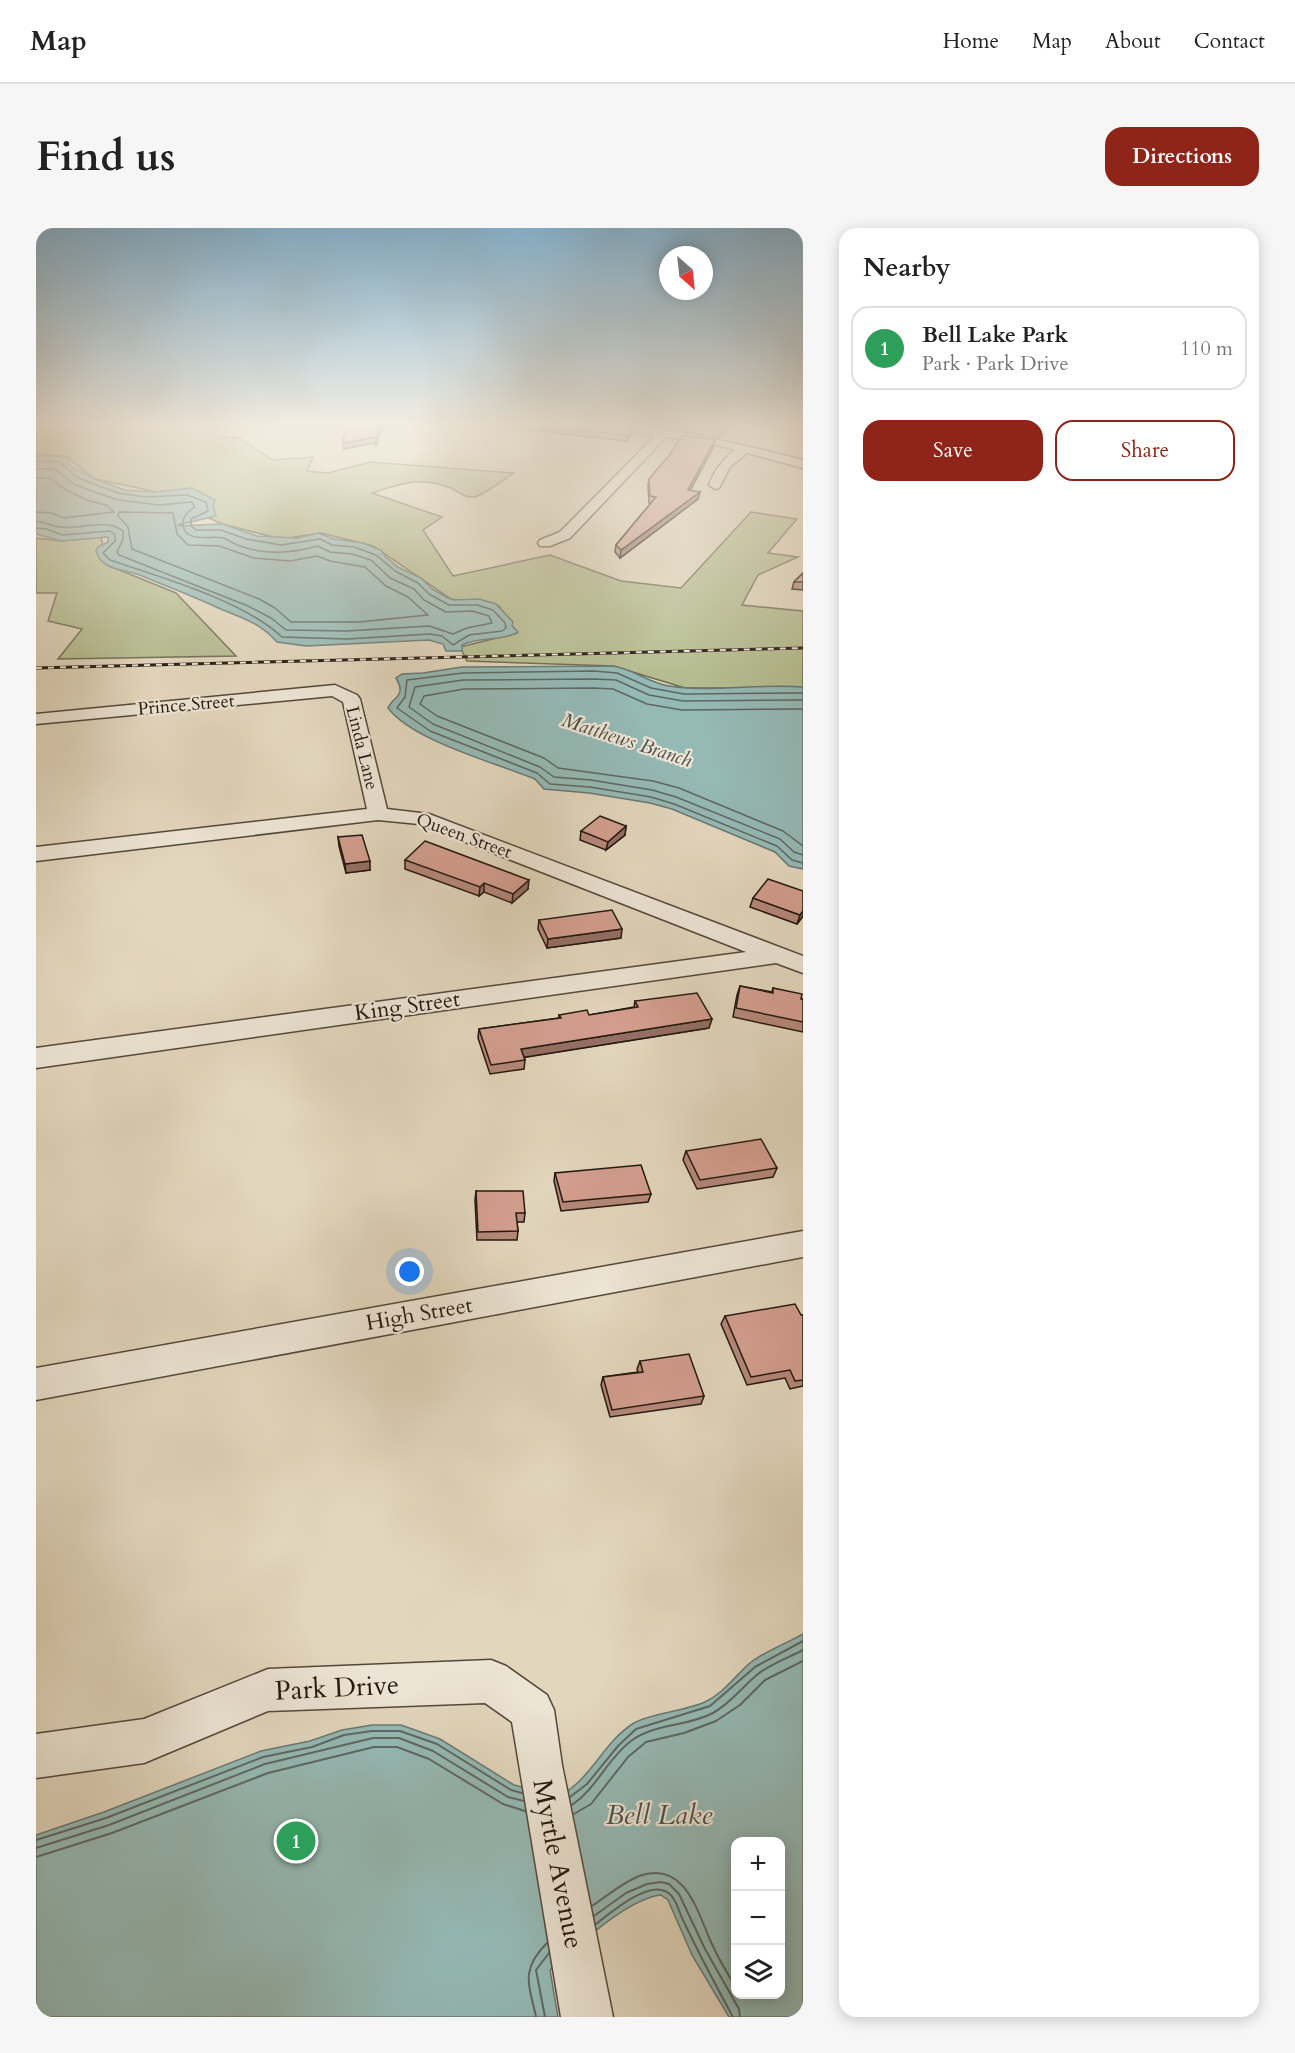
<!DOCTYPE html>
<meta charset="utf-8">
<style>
:root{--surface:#fff;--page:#f6f6f6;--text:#222;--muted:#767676;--line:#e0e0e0;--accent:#8f2418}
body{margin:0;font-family:Cardo,serif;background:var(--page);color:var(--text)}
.controls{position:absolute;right:18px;bottom:18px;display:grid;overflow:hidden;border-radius:12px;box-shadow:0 3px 15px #0003}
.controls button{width:54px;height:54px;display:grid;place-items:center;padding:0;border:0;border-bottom:2px solid var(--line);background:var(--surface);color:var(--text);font:30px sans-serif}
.compass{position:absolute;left:623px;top:18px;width:54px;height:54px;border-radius:50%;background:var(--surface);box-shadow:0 3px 15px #0003;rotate:153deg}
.you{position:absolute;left:374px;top:1044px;width:21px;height:21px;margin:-15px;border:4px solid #fff;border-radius:50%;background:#1a73e8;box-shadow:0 0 0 9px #1a73e833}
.badge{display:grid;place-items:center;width:39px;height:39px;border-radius:50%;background:var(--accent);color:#fff;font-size:20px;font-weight:700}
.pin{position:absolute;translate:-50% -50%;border:3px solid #fff;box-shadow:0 2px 6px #0006}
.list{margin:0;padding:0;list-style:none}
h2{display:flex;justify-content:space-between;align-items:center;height:78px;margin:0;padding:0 24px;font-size:26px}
h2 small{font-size:20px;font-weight:400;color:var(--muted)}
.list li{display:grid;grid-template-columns:39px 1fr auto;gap:18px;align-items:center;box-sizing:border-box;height:84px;margin:0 12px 12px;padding:0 12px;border:2px solid var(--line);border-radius:18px}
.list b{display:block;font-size:22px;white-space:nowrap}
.list p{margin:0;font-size:20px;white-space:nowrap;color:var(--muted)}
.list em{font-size:20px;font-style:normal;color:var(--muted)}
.actions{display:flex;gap:12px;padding:18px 24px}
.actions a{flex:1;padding:14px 0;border:2px solid var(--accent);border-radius:18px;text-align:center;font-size:21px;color:var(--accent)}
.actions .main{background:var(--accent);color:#fff}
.icon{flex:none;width:33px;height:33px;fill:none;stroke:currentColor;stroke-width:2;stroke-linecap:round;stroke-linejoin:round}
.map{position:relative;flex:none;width:767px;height:1789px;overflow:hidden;border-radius:18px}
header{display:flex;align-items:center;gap:36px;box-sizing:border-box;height:84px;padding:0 30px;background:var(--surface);border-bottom:2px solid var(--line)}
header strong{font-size:28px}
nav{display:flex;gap:33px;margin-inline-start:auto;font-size:21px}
.intro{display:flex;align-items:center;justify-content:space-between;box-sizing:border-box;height:144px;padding:0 36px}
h1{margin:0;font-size:42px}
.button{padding:15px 27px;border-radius:18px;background:var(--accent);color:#fff;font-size:21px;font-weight:700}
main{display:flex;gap:36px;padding:0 36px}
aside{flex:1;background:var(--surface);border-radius:18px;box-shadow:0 3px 15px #0003}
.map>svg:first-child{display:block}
.green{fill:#b5bd90;stroke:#6c6a50;stroke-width:1.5}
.water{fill:#95b9b5;stroke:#687873;stroke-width:1.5;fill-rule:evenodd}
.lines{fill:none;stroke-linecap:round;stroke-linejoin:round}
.shore-far1{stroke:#5c6862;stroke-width:1.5}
.shore{stroke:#5c6862;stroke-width:2}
.minor-casing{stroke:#54473a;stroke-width:3}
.minor{fill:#ece4d4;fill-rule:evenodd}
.rail-casing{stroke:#24170f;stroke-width:3}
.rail{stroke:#ece4d4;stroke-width:2;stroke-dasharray:6;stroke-linecap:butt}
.wall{fill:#b5887b;stroke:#24170f;stroke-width:1.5}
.shaded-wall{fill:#946f64;stroke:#24170f;stroke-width:1.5}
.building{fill:#d39e8f;stroke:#24170f;stroke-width:1.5}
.labels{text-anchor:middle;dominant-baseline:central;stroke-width:4.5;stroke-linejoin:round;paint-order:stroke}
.far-street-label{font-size:18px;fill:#24170f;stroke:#ece4d4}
.far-water-label{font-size:20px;font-style:italic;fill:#4c5049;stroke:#ece4d4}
.street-label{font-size:22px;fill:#24170f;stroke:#ece4d4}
.near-street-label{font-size:27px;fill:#24170f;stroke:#ece4d4}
.near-water-label{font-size:28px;font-style:italic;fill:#4c5049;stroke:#ece4d4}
</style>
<header>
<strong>Map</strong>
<nav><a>Home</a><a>Map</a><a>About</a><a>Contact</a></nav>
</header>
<div class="intro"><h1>Find us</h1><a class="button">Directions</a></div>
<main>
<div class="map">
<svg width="767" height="1789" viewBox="0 0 767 1789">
<rect width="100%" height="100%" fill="#e2d6bd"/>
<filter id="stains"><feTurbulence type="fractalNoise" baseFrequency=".00333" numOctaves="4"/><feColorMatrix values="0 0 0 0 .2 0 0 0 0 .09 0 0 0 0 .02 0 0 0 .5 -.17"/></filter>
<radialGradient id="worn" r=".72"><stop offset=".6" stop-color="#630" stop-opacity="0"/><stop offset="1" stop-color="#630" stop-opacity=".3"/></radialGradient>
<g class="green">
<path d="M0,197h182l2,12 19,1 34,22 40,-3 -6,14 21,2 42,-11 144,11c-9,6 -31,23 -40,24 -12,1 -16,-7 -26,-10 -30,-11 -47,-3 -76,6l70,24 -19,13 30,46 97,-21 71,26 60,7 70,-76 46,7 -29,34 30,4 -40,18 -16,30 61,6v77h-118l-72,-22 -146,-5 -7,-14 57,-14 -18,-27 -48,-7 -78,-53 -52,-13 -40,6 -59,-15 -70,-33 -57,-12 -30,-23 -29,-2z"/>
<path d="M65,309l6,28 69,28 60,63 -178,3 24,-30 -34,-8 9,-28h-21v-55l26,3z"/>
</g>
<g class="water">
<path d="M0,227l33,2 -1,6 4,4 23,12 30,11 30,2 37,-4 23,12 -2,6 3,10 -38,9 1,1 43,-2 35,12 40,2 21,-5 16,6 29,4 18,7 4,6 13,11 23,11 11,11 16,9 6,2 25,-1 17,5 17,18 -1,4 6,6c-17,10 -39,4 -56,13v6h-16l-3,-7 -14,-4 -123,6 -29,-4c-20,-22 -37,-24 -63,-36 -24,-11 -48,-20 -72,-30 -11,-5 -25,-5 -35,-11 -6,-3 -9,-8 -11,-14l2,-4 10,-5v-5l-46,4 -26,-7z"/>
<path d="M577,438c20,3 36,17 56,20 45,7 90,-3 134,1v182l-14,-3 -14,-14 -103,-43 -22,-6 -61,-10 -45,-4 -9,-10c-39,-16 -122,-38 -147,-71 5,-12 19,-11 8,-30l6,-4 21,-1 39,-6z"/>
<path d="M767,1406v383h-74l-37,-62 -24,-55 -7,-5c-35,4 -84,52 -111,75l8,47h-522v-182l68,-23 157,-61 49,-10 32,-11 30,-5h29l39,14 74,46 45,11c33,-17 44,-54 75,-73 14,-9 51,-12 71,-21 19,-9 30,-26 45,-39 15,-12 36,-19 53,-29zM700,1614h44v152h-44z"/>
</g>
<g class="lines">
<g class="shore-far1">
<path d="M0,233l24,1 18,16 40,15 27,4 42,-2 19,7 2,9 -17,8v7l5,4h25l25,9 35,6 39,-6 12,6 22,2 22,8 19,16 23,12 11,11 20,11h28l16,5 12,13 1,5 -4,3 -33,4 -16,10 -11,-9 -12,-2 -83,5 -65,-2c-40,-37 -120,-59 -172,-77l-7,-7 12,-12v-6l-5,-4 -48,4 -15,-6 -11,-1"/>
<path d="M0,241h19l20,16 43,15 41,5 33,-3 3,5c-7,4 -13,9 -12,18 3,19 28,10 40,13 6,2 11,6 17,8 25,9 53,7 78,0l12,6 22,2 19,6 19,18 24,11 10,11 22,12 26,-1 17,5 3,7 -25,5 -14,6 -24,-8 -82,5 -61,-1 -15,-12 -23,-12 -129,-51 -2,-3 6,-13v-8c-18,-14 -42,-1 -63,-4 -8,-1 -16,-5 -24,-6"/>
<path d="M0,250h14l16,12 21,10 19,5 8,7 -51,6 -11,-5 -16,-1"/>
<path d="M83,284l54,1 4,21 11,11 31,1 35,12 36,3 27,-5 13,5 35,6 21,19 22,11 20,18 -69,7h-68l-16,-14 -16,-9 -127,-50 -4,-22 -10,-11z"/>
<path d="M767,465l-119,1 -33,-6 -34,-15 -23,-2 -131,2 -56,7 -2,17 -8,11 33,23 107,42 13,11 40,3 61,10 23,7 103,42 15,14 11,3"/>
<path d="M767,472l-120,1 -34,-6 -33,-15 -22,-1 -131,1 -48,7 -6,20 24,17 107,43 14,10 37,3 61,10 24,7 104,42 14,13 9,3"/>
<path d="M767,481l-121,1 -35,-6 -34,-15 -19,-1 -130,1 -40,7 -4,8 17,12 107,42 14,10 95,13 26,7 104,43 20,15"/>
</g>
<g class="shore">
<path d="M534,1569l17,-13 31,-38 18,-17 74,-23 45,-39 48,-26"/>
<path d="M536,1577c25,-17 35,-46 59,-64 24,-18 56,-14 82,-28 18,-10 30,-27 45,-39 14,-11 30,-16 45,-24"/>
<path d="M538,1586l17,-10 37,-47 18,-15 38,-9 32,-12 24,-16 25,-25 38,-19"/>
<path d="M0,1612l70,-22 157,-61 49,-10 32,-12 28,-4h28l37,13 74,46 11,3"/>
<path d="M0,1620l73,-23 156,-61 108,-26h26l34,13 75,46 16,4"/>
<path d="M0,1629l76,-24 156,-60 106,-26h23l32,12 74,45 22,7"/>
<path d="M556,1678c15,-10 30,-23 47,-30 46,-16 58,35 72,66 7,16 16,31 25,45"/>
<path d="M558,1688l32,-23 21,-9 14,-2 8,2 10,10 26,55 34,60 1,8"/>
<path d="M560,1696c14,-11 50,-42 69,-33 10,4 13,18 17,27 16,34 33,66 51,99"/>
<path d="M500,1789c-7,-33 -16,-47 11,-74"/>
<path d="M509,1789l-9,-47 13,-17"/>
</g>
<g class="minor-casing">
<g id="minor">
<path d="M556,197c74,0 139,17 211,35v8l-56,-15 -17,14 -11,21 -4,1 -6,-4c5,-14 14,-26 26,-35l-27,-8 -42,-5 -96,101 -20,8h-10l-2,-3 2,-3 20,-8 95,-96 -58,-8z"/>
<path d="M299,457l22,10 3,4 27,110 42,5 374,142v17l-27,-10 -740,105v-20l710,-96 -327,-128 -41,-4 -342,41v-14l331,-38 -24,-107 -11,-6 -296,28v-10z"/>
<path d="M767,1003v26l-767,143v-32z"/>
<path d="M455,1432l15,6 41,29 7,15 8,55 51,252h-52l-49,-295 -27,-19 -217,8 -124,52 -108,15v-44l108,-15 124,-50z"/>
</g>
</g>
<use href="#minor" class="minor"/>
<g class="rail-casing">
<path id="rail" d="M0,440l767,-20"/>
</g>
<use href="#rail" class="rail"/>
</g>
<g class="wall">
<path d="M464,197h103l29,4 -1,6 -5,6 -114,-13z"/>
<path d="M652,197l40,4 -9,9 -32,-6z"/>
<path d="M678,218l-24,44 8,9 -78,59 -5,-6 1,-7 35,-42h-2l-1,-18 1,-6z"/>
<path d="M767,345v17l-11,-1 2,-7z"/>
<path d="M590,598l-1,9 -19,15 -26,-10 1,-9z"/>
<path d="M302,609l32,33 -24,3 -7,-27z"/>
<path d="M369,632l123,29 -16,14 -28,-11 -5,4 -74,-27z"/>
<path d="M717,670l50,18 -6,8 -47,-17z"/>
<path d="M503,692l82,18 -74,10 -9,-19z"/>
<path d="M704,758l32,6 1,-4 30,11v33l-70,-15 4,-22z"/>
<path d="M599,773l74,27 -185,29 1,3 -1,9 -34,5 -12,-36 1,-9 80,-11v-3h30l45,-8z"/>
<path d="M650,923l91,17 -4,9 -76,12 -14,-29z"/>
<path d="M519,945l96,21 -3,8 -87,9 -7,-30z"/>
<path d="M440,963l49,22 -1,9h-7l1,9 -1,9h-40l-2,-40z"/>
<path d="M767,1087v71l-13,3 -5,-11 -38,7 -26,-61 4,-8z"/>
<path d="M604,1133l64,35 -3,8 -91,13 -9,-32 2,-8 35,-5 -1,-3z"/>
</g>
<g class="shaded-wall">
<path d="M345,197h2l-7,22 -1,-6z"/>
<path d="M691,197h2l-1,4 -9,9 1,-7z"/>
<path d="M596,201l-1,6 -5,6 1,-6z"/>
<path d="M339,209v6l-31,6 -1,-6z"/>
<path d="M679,212l-1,6 -27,51 1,-7z"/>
<path d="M664,264l-2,7 -78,59 1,-8z"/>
<path d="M590,598l-1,9 -19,15 2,-8z"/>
<path d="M334,633v9l-24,3 -1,-9z"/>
<path d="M493,652l-1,9 -16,14 1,-9z"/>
<path d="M448,655v9l-5,4 1,-9z"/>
<path d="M767,683v5l-6,8 3,-9z"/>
<path d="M586,701l-1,9 -74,10 1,-9z"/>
<path d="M676,791l-3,9 -189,30 1,-9z"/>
</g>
<g class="building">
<path d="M309,197h36l-6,16v-4l-32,6z"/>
<path d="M500,197h67l29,4 -5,6z"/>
<path d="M652,197h39l-7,6z"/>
<path d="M646,207l33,5 -27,50 12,2 -79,58 -5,-5 40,-48 -6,-1 -1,-17 22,-26z"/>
<path d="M767,345v9h-9z"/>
<path d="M564,588l26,10 -18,16 -27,-11z"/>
<path d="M326,607l8,26 -25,3 -7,-27z"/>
<path d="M389,613l104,39 -16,14 -29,-11 -4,4 -75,-27z"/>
<path d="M732,651l35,12v20l-3,4 -47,-17z"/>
<path d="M576,682l10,19 -74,10 -9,-19z"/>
<path d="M704,758l33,7v-5l29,6 -1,5h2v23l-67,-14z"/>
<path d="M661,765l15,26 -191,30 4,11 -34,5 -12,-36 82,-11 -2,-3 28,-5 2,5 49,-8 -3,-6z"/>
<path d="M725,911l16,29 -77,12 -14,-29z"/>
<path d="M605,937l10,29 -88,8 -8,-29z"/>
<path d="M440,963h47l2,22h-9l2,18 -40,1z"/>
<path d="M759,1076l6,11h2v65l-8,1 -5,-11 -39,7 -26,-61z"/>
<path d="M653,1126l15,42 -92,14 -9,-33 40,-5 -3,-11z"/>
</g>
<linearGradient id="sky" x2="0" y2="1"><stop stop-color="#87b6d4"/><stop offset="0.44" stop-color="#f2ede1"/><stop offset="1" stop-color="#f2ede1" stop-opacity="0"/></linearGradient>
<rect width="767" height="447" fill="url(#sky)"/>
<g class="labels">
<g class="far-street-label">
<text transform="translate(150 477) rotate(-5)">Prince Street</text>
<text transform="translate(326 520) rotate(76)">Linda Lane</text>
<text transform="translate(428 608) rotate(20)">Queen Street</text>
</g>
<g class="far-water-label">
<text transform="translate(591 512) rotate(18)">Matthews Branch</text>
</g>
<g class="street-label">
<text transform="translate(371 778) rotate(-8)">King Street</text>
<text transform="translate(383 1086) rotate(-10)">High Street</text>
</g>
<g class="near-street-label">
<text transform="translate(301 1460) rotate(-3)">Park Drive</text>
<text transform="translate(522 1636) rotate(79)">Myrtle Avenue</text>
</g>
<g class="near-water-label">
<text x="623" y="1587">Bell Lake</text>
</g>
</g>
<rect width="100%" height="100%" filter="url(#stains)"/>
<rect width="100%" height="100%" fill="url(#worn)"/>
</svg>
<div class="controls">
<button>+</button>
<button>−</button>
<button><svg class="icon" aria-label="layers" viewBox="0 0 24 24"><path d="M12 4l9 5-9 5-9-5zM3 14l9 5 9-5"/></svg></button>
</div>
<svg class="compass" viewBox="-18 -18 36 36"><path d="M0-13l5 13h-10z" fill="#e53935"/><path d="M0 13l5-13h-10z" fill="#767676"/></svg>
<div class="you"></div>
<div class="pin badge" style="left:260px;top:1613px;background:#2e9e5b">1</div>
</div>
<aside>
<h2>Nearby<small></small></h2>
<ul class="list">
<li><span class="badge" style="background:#2e9e5b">1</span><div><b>Bell Lake Park</b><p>Park · Park Drive</p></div><em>110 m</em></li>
</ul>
<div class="actions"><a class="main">Save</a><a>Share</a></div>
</aside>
</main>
